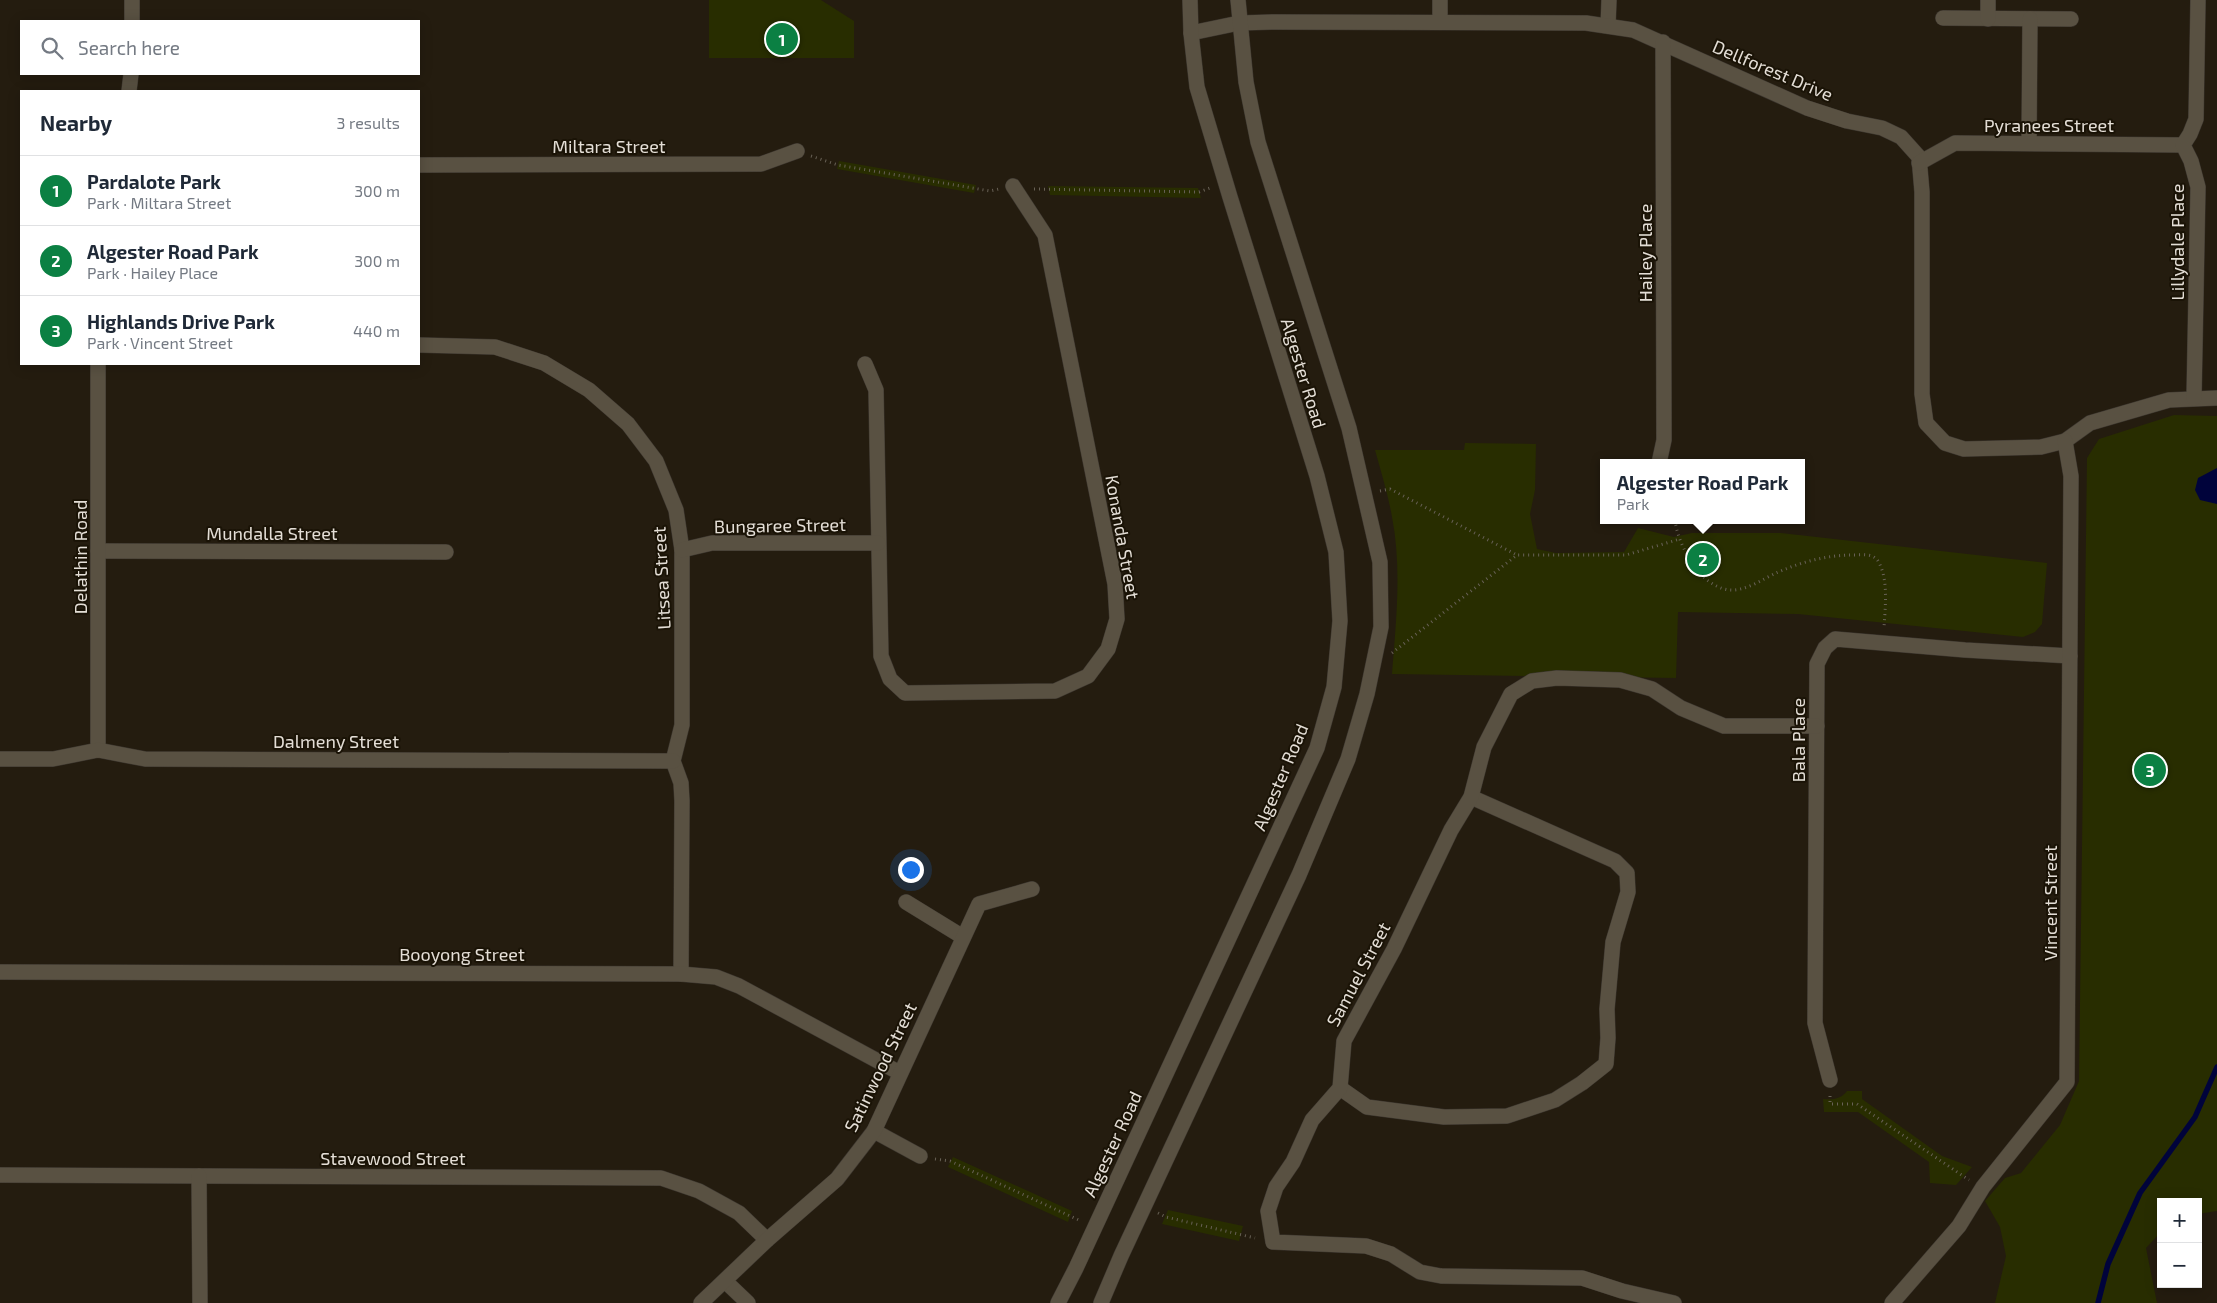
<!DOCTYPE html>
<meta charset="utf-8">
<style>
:root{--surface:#fff;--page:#f2f2f3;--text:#1f2937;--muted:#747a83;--line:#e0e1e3;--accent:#0b8043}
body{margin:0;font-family:"Exo 2",sans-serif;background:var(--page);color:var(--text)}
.controls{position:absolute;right:15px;bottom:15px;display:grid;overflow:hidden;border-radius:0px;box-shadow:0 2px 12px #0003}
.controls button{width:45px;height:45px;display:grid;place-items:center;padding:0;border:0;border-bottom:1px solid var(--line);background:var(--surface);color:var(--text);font:25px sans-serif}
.you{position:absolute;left:910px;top:869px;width:18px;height:18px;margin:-12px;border:4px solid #fff;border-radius:50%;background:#1a73e8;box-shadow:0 0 0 8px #1a73e833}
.badge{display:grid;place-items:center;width:32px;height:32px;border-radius:50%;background:var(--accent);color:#fff;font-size:16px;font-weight:700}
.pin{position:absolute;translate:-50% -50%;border:2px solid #fff;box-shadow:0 1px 5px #0006}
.popup{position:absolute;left:1600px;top:459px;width:205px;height:65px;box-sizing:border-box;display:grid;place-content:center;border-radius:0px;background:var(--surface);filter:drop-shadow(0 1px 4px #0005);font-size:16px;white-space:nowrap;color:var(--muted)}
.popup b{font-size:19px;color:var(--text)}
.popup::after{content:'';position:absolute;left:50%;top:100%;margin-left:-10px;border:10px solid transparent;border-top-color:var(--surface)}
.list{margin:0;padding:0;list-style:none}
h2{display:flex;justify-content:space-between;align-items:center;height:65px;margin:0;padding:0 20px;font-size:21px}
h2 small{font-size:16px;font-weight:400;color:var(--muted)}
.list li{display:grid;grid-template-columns:32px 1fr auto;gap:15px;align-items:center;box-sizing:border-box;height:70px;padding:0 20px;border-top:1px solid var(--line)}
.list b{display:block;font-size:19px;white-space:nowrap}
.list p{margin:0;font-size:16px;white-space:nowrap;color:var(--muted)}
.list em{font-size:16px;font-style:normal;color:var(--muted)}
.icon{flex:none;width:28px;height:28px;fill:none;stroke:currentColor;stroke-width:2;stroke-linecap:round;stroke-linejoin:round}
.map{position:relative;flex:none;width:2217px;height:1303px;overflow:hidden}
.search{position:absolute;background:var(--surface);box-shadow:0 2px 12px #0003;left:20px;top:20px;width:400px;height:55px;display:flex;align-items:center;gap:12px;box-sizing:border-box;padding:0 18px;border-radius:0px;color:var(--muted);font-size:19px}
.panel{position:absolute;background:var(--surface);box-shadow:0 2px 12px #0003;left:20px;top:90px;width:400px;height:275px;border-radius:0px}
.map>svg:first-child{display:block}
.green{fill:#282d00}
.water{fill:#00033b}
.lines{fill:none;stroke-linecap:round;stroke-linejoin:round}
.stream{stroke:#00033b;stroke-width:5.5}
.minor-casing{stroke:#3c362f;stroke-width:16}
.secondary-casing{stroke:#3c362f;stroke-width:16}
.path{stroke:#686156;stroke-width:3;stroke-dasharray:1 4;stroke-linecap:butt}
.minor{stroke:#595142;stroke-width:15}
.secondary{stroke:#595142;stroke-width:15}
.labels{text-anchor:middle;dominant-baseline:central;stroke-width:4;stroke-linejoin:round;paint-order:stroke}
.street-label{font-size:18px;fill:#e4ded6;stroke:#1a1306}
</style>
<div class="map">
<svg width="2217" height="1303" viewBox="0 0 2217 1303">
<rect width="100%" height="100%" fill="#241c0f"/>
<g class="green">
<path d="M709,0h112l33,21v37h-145z"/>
<path d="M839,161l137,24 -2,8 -137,-24z"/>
<path d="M1048,186l150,2 3,10 -151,-3z"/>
<path d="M2174,415l43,1v795l-19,3v-12h-37v30l-15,16 11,55h-162l11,-47 -6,-29 -15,-26 20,-23 16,-5 39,-48 19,-44 8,-623 12,-19z"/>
<path d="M1465,443l71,1 -1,46 -5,24 7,35 19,4 68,-1 14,-24 36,9 18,-4h89l266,30 -5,61 -7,8 -12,5 -225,-23 -120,-2 -2,66 -284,-4c4,-52 10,-106 0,-157 -4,-23 -11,-45 -17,-67h89z"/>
<path d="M1847,1091h15v8l80,57 30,11 -16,18 -26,-2 -1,-21 -71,-50h-34l-1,-13c10,1 18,0 24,-8z"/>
<path d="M953,1157l119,54 -4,11 -120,-55z"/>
<path d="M1168,1210l75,16 -4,15 -77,-17z"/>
</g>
<path class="water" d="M2217,468v36l-17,-4 -5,-10 3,-12z"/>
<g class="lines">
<path class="stream" d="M2098,1303l10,-39 32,-71 55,-76 22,-50"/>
<g class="minor-casing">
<g id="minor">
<path d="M1943,18l128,1"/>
<path d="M1988,19v-19"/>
<path d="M132,21v-21"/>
<path d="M1440,21v-21"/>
<path d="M1608,26l1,-26"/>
<path d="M1191,33l48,-10 35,-1 312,1 47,7 174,78 40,13 35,7 19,9 18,20 3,35v202l4,29 19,20 19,6 77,-2 24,-6 25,-18 79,-23 48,-2"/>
<path d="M129,91l2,-17"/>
<path d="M2029,143l1,-124"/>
<path d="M1919,163l36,-20 228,2"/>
<path d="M419,165l342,-1 36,-13"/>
<path d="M419,345l76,2 49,16 45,27 39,34 28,37 20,49 6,40v175l-9,36 8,22 1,18 -1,173"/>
<path d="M865,364l11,26 5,266 9,23 15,14 150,-2 33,-15 20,-27 9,-30 -2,-35 -70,-349 -32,-49"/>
<path d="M2194,398l4,-211 -7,-26 -8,-16 7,-11 6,-15 2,-119"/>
<path d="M1659,463l5,-23 -1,-398"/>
<path d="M682,550l30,-7h166"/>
<path d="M98,551l348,1"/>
<path d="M98,750v-386"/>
<path d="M0,759h53l45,-9 47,9 528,2"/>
<path d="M906,902l57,35"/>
<path d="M0,972l681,2 35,3 23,9 161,87"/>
<path d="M1830,1080l-15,-57 2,-359 8,-16 10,-9 130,11 105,6"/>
<path d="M1340,1088l27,19 77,10 63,-1 48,-16 27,-17 24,-19 2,-26 -1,-29 6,-67 15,-50 -1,-19 -12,-12 -144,-64"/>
<path d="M874,1131l46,25"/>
<path d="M0,1175l661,3 38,13 40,22 28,27"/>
<path d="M199,1176l1,127"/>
<path d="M725,1281l23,22"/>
<path d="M701,1303l66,-63 70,-61 37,-48 105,-227 53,-15"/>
<path d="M1674,1303l-52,-12 -40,-13 -141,-2 -21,-4 -29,-18 -25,-8 -93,-4 -5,-31 8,-24 17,-25 19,-42 28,-32 4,-47 50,-92 57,-119 20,-33 13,-50 27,-53 21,-13 25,-3 63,2 32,9 29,19 43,18h93"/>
<path d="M1892,1303l67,-77 24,-39 84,-105 4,-606 -6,-35"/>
</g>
</g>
<g class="secondary-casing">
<g id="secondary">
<path d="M1058,1303l18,-35 241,-520 17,-61 6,-66 -4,-69 -19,-76 -87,-279 -33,-110 -6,-54 -1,-33"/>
<path d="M1101,1303l20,-47 178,-381 49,-116 19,-65 14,-67 -1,-65 -31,-134 -91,-286 -12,-60 -8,-82"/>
</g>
</g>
<g class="path">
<path d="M811,156l27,9 152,26 9,-2"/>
<path d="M1034,189l165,3 11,-4"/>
<path d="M1380,491l10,-2 127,66"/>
<path d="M1675,520c2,17 11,35 21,49 8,10 21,20 34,21 16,1 33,-11 46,-17 25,-11 51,-18 77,-18 9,0 20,-2 25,6 11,18 7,47 6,67"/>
<path d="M1392,653l125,-98h109l54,-16"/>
<path d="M1830,1096v8h27l112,76"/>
<path d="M935,1159l15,2 131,60"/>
<path d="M1158,1213l8,4 89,21"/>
</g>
<use href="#minor" class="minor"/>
<use href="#secondary" class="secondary"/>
</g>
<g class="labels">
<g class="street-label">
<text transform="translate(1773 70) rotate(23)">Dellforest Drive</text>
<text x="2049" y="125">Pyranees Street</text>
<text x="609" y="146">Miltara Street</text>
<text transform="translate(2177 242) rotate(-90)">Lillydale Place</text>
<text transform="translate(1645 253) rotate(-90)">Hailey Place</text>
<text transform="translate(1304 373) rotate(73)">Algester Road</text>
<text transform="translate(780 525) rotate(-1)">Bungaree Street</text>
<text x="272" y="533">Mundalla Street</text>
<text transform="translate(1123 537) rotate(80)">Konanda Street</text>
<text transform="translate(80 557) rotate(-90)">Delathin Road</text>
<text transform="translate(661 578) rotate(-93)">Litsea Street</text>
<text transform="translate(1798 740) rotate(-90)">Bala Place</text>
<text x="336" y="741">Dalmeny Street</text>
<text transform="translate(1280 777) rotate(-67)">Algester Road</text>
<text transform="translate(2050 903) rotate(-90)">Vincent Street</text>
<text x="462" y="954">Booyong Street</text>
<text transform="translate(1358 974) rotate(-62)">Samuel Street</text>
<text transform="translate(880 1067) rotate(-64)">Satinwood Street</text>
<text transform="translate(1112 1144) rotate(-65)">Algester Road</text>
<text x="393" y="1158">Stavewood Street</text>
</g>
</g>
</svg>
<div class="controls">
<button>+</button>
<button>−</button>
</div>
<div class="you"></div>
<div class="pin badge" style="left:782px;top:39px">1</div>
<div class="pin badge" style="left:1703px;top:559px">2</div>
<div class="popup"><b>Algester Road Park</b>Park</div>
<div class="pin badge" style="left:2150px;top:770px">3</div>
<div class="search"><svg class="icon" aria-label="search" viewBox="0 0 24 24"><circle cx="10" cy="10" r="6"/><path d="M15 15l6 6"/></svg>Search here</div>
<section class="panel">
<h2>Nearby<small>3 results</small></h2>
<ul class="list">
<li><span class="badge">1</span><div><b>Pardalote Park</b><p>Park · Miltara Street</p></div><em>300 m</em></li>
<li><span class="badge">2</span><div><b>Algester Road Park</b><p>Park · Hailey Place</p></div><em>300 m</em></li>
<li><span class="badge">3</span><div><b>Highlands Drive Park</b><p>Park · Vincent Street</p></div><em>440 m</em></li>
</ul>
</section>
</div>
